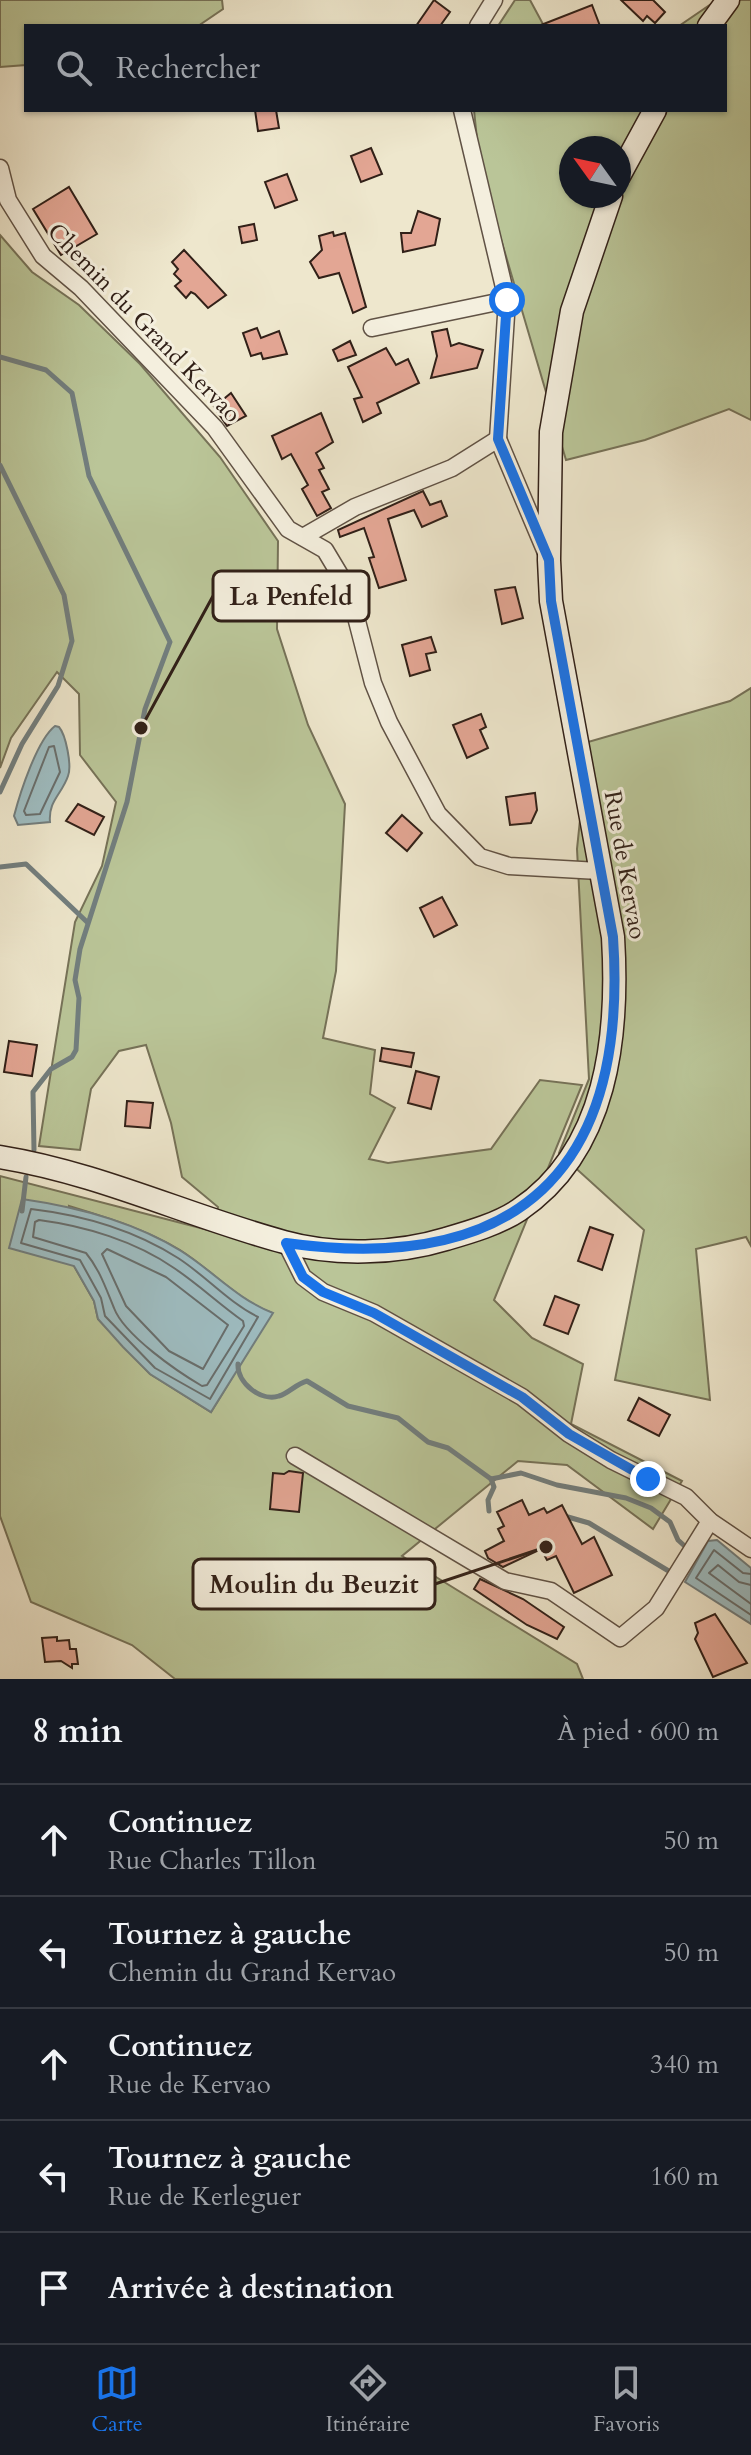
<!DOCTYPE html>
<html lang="fr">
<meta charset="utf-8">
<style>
:root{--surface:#171b24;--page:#20242c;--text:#f1f3f6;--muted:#9ea1a6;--line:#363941;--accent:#1a73e8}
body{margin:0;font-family:Cardo,serif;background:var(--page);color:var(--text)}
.compass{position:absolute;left:559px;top:136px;width:72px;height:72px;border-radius:50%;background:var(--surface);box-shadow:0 2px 6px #0004;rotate:303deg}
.stop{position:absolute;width:24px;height:24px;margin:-18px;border:6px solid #1a73e8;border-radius:50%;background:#fff}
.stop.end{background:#1a73e8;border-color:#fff;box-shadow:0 2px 8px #0008}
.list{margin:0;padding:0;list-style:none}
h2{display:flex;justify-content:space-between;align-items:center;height:104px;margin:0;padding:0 32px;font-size:34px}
h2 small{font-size:26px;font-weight:400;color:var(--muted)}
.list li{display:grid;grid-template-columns:52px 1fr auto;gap:24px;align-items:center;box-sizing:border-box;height:112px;padding:0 32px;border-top:2px solid var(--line)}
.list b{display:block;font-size:30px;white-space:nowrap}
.list p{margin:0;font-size:26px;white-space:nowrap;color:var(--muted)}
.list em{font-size:26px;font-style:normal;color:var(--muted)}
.icon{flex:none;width:44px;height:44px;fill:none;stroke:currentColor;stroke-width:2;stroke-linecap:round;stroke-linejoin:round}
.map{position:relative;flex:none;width:751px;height:1679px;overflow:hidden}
.search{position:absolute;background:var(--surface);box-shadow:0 2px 6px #0004;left:24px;right:24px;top:24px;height:88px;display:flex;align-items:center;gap:20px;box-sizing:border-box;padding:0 28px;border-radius:0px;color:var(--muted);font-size:30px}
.sheet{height:664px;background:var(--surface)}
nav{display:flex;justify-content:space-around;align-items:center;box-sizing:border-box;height:112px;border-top:2px solid var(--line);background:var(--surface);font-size:22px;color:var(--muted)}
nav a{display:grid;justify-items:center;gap:4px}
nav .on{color:var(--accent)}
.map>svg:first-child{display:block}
.green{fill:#bac598;stroke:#767258;stroke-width:2;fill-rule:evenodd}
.water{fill:#9ebdc2;stroke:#727e7e;stroke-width:2}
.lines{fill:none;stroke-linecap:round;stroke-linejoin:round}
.shore{stroke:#686e6d;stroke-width:2}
.stream{stroke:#727e7e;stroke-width:5}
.building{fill:#e3a694;stroke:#312018;stroke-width:2}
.street-casing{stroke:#605245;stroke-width:19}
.secondary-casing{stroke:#312018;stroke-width:25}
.street{stroke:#f4efde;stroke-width:16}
.secondary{stroke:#f4efde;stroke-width:22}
.route{stroke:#1a73e8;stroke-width:10}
.labels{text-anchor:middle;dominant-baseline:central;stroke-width:6;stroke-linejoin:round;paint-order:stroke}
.street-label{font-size:24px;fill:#312018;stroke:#f4efde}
.leader{fill:none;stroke:#312018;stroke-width:3}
.callout-dot{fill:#312018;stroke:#f4efde;stroke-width:3}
.callout{fill:#f4efde;stroke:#312018;stroke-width:3}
.callout-label{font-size:26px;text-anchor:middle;font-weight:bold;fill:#312018}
</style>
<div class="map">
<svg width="751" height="1679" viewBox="0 0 751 1679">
<rect width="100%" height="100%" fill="#eee7cd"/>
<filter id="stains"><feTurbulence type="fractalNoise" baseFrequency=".0025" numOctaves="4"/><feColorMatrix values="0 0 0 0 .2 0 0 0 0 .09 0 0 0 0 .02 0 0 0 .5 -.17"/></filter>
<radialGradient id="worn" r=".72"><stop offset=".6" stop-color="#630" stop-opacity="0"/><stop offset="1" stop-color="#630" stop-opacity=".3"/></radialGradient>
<g class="green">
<path d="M0,0h222l1,9 -25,17h-172v39l-26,2z"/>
<path d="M515,0h15l14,26h-46z"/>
<path d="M717,0h34v420l-22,-11 -84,31 -79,20 -86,-292 -6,-58h251v-84h-46zM571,148h48v48h-48z"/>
<path d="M0,235l32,37 47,33 61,59 80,93 58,84 -1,88 31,96 37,79 -9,167 -13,67 52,12 -5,44 25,14 -26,51 19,4 103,-14 49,-69 42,5 -88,215 38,38 51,26 -12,60 111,57 -29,48 -86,-64 -49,-4 -116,95 175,108 6,15h-408l-43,-34 -101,-43 -31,-86v-340l212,55 6,-24 -36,-30 -11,-54 -25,-78 -27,6 -28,38 -11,61 -41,-4 36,-224 27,-56 14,-64 -36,-47 -1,-61 -22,-22 -46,66 -11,30zM69,1206c39,12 76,23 111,44 32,20 56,49 92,63l-61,99 -61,-38 -52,-55 -4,-18 -20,-35z"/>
<path d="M751,688v558l-5,-9 -50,12 14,151 -95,-20 29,-150 -85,-77 30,-74 -12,-230 11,-107 142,-41z"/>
</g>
<g class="water">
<path d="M55,726l4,1c7,8 13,39 9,49 -6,18 -20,25 -18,46l-32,3 -4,-9c6,-23 23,-76 41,-90z"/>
<path d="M22,1199c56,8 111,22 159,52 32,20 56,48 92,62l-62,99 -61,-38 -27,-27 -25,-28 -4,-18 -20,-35 -65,-18z"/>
<path d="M717,1540l34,28v56l-66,-42 23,-41z"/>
</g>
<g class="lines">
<g class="shore">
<path d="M54,746l6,26 -20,42 -14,1 -2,-4 25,-64z"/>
<path d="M31,1209c51,6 103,21 147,49 28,18 50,44 80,59l-48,82 -55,-31 -26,-27 -24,-25 -4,-18 -21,-38 -59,-17z"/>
<path d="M39,1220c46,6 96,21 135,48 24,16 45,36 69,53l1,5 -37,59 -5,1c-24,-14 -78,-51 -88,-78 -8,-19 -14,-38 -28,-55l-53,-16 2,-15z"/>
<path d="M107,1249l59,28 62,48 -25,44 -34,-18 -43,-45 -24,-52z"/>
<path d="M751,1574l-8,-1 -29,-23 -18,28 55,37"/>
<path d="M751,1585l-12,-3 -21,-17 -9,8 42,31"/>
</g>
<g class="stream">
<path d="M0,357l46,13 26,23 17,83 81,166 -25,67 -18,93 -47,147 -5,31 4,18 -3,52 -4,7 -21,12 -18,23 1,58"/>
<path d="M0,465l64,130 8,46 -14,45 -36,58 -22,48"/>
<path d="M0,867l26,-3 61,58"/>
<path d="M22,1211l4,-34"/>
<path d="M238,1364c-1,19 23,38 41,32 10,-3 17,-12 28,-15l41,25 50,12 30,24 20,6 43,31 30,-6 36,12 69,13 25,10 19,14 8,18 11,10"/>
<path d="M489,1511l-1,-11 6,-13 -3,-8"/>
<path d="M568,1517l21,6 83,50"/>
</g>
</g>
<g class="building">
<path d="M434,0l16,12 -10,14h-24z"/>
<path d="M621,0h32l12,12 -10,11 -8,-7 -4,5z"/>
<path d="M592,5l8,21h-59v-1z"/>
<path d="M255,110h21l3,18 -21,3z"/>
<path d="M371,148l11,26 -21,8 -10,-26z"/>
<path d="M287,174l10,26 -22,8 -10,-26z"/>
<path d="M69,187l28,47 -36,21 -28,-46z"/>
<path d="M418,211l22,8 -5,26 -32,7 -2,-19h10z"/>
<path d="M254,224l3,16 -15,3 -3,-16z"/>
<path d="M333,232l1,4 11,-3 21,74 -13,6 -14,-40 -20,5 -9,-16 12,-12 -3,-14z"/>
<path d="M184,250l42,45 -18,13 -13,-14 -4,-2 -5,6 -11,-12 6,-5 -7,-7 4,-5 -6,-7z"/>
<path d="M257,328l4,10 18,-7 8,23 -24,5 -2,-6 -10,3 -8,-23z"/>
<path d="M447,329l4,17 8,-3 24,7 -6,18 -46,10 6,-22 -5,-24z"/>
<path d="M350,341l6,14 -18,6 -5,-11z"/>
<path d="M386,348l10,17 12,-6 11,24 -42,20 4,10 -18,9 -9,-23 8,-2 -14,-30z"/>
<path d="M231,393l15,23 -19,10 -13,-19z"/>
<path d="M321,413l12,29 -17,11 8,15 -5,2 10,19 -7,3 9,16 -14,8 -15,-27 6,-4 -17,-31 -9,5 -10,-23z"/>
<path d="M423,491l7,14 11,-4 6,15 -25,11 -8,-17 -26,9 18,61 -27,8 -10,-30 5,-1 -10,-29 -24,9 -2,-7z"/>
<path d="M515,587l8,31 -21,6 -7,-34z"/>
<path d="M431,637l5,15 -10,2 4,16 -20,6 -8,-31z"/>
<path d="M481,714l5,13 -6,3 8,18 -21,10 -14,-33z"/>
<path d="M535,793l2,17 -6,13 -21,2 -4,-28z"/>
<path d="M78,804l26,13 -10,18 -28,-14z"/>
<path d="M402,815l20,18 -15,18 -21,-18z"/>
<path d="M442,897l15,28 -23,12 -14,-29z"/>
<path d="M9,1041l28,4 -5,31 -28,-4z"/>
<path d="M382,1048l32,5 -3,14 -31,-6z"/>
<path d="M416,1071l23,6 -8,32 -23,-6z"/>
<path d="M127,1101l26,2 -3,25 -25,-2z"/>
<path d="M590,1227l23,8 -11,35 -24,-9z"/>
<path d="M555,1296l24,9 -11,29 -24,-9z"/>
<path d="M639,1398l31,17 -11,21 -31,-16z"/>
<path d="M289,1471l14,2 -4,39 -29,-3 3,-36 11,1z"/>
<path d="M522,1500l7,15 15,-7 3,5 15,-8 20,39 12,-7 18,38 -38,18 -18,-37 -9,4 -6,-11 -38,18 -15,-9 -3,-7 19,-10 -6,-12 6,-3 -7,-14z"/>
<path d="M480,1579l43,20 41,28 -7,12 -30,-14 -53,-36z"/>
<path d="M715,1614l32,49 -34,14 -18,-38 3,-6 -3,-10z"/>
<path d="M57,1637v4l12,-1 1,9h6l2,15h-6v4l-11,-7 -16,1 -3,-24z"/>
</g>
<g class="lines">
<g class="street-casing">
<g id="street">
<path d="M478,26l16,-26"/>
<path d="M462,110l45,190 -9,139"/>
<path d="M0,168l8,32 35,56 38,32 134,140 73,101 37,21 24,40 24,93 16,39 49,92 42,43 29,9 90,5"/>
<path d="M372,328l135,-28"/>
<path d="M303,537l52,-30 97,-39 46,-29 49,116"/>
<path d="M286,1243l17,34 20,15 51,21 148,84 47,37 42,26 75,37 24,24 41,28"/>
<path d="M295,1456l210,125 46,10 69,47 36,-30 54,-87"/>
</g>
</g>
<g class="secondary-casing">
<g id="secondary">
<path d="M709,26l19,-26"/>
<path d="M619,176l36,-66"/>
<path d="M0,1157c99,16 188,59 284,85 50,14 113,12 162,-3 24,-7 52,-15 73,-29 89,-60 100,-175 94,-273l-62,-336 -2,-41 2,-128 21,-121 39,-115"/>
</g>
</g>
<use href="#street" class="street"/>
<use href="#secondary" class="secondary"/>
</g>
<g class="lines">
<path class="route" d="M507,300l-9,139 51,121 2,41 62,336c16,234 -96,338 -327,306l17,34 20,15 51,21 148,84 47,37 79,45"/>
</g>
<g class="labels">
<g class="street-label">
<text transform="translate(144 323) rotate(46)">Chemin du Grand Kervao</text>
<text transform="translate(625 865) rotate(80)">Rue de Kervao</text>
</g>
</g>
<path class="leader" d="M141 728L213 596M546 1547L435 1584"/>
<g class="callout-dot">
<circle cx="141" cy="728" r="8"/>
<circle cx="546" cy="1547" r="8"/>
</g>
<g class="callout">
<rect x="213" y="571" width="156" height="50" rx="8"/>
<rect x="193" y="1559" width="242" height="50" rx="8"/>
</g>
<g class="callout-label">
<text x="291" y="605">La Penfeld</text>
<text x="314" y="1593">Moulin du Beuzit</text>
</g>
<rect width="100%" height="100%" filter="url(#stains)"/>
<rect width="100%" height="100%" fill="url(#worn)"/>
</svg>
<svg class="compass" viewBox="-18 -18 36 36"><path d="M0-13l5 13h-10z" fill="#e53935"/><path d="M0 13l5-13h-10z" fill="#9ea1a6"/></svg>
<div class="stop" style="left:507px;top:300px"></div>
<div class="stop end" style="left:648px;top:1479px"></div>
<div class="search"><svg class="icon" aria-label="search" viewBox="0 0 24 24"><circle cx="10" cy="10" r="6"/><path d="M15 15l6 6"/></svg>Rechercher</div>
</div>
<section class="sheet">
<h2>8 min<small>À pied · 600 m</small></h2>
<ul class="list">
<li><svg class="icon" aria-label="ahead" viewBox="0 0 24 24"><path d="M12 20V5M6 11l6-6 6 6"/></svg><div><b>Continuez</b><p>Rue Charles Tillon</p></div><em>50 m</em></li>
<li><svg class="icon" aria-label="left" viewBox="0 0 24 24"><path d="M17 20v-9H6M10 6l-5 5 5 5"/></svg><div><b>Tournez à gauche</b><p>Chemin du Grand Kervao</p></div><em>50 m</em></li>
<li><svg class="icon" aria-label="ahead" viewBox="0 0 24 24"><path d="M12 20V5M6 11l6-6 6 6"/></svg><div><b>Continuez</b><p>Rue de Kervao</p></div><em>340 m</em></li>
<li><svg class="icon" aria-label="left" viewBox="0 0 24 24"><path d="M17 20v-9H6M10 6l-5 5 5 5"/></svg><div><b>Tournez à gauche</b><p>Rue de Kerleguer</p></div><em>160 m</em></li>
<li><svg class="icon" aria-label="arrive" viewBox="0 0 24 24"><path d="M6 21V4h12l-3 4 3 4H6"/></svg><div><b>Arrivée à destination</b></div></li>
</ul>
</section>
<nav>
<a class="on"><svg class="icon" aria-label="map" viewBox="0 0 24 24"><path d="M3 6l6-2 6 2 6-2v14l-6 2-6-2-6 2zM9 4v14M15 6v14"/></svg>Carte</a>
<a><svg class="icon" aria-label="directions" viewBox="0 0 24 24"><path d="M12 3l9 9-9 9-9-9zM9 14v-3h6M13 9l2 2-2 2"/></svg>Itinéraire</a>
<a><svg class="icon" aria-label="saved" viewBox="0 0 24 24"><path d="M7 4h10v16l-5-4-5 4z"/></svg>Favoris</a>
</nav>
